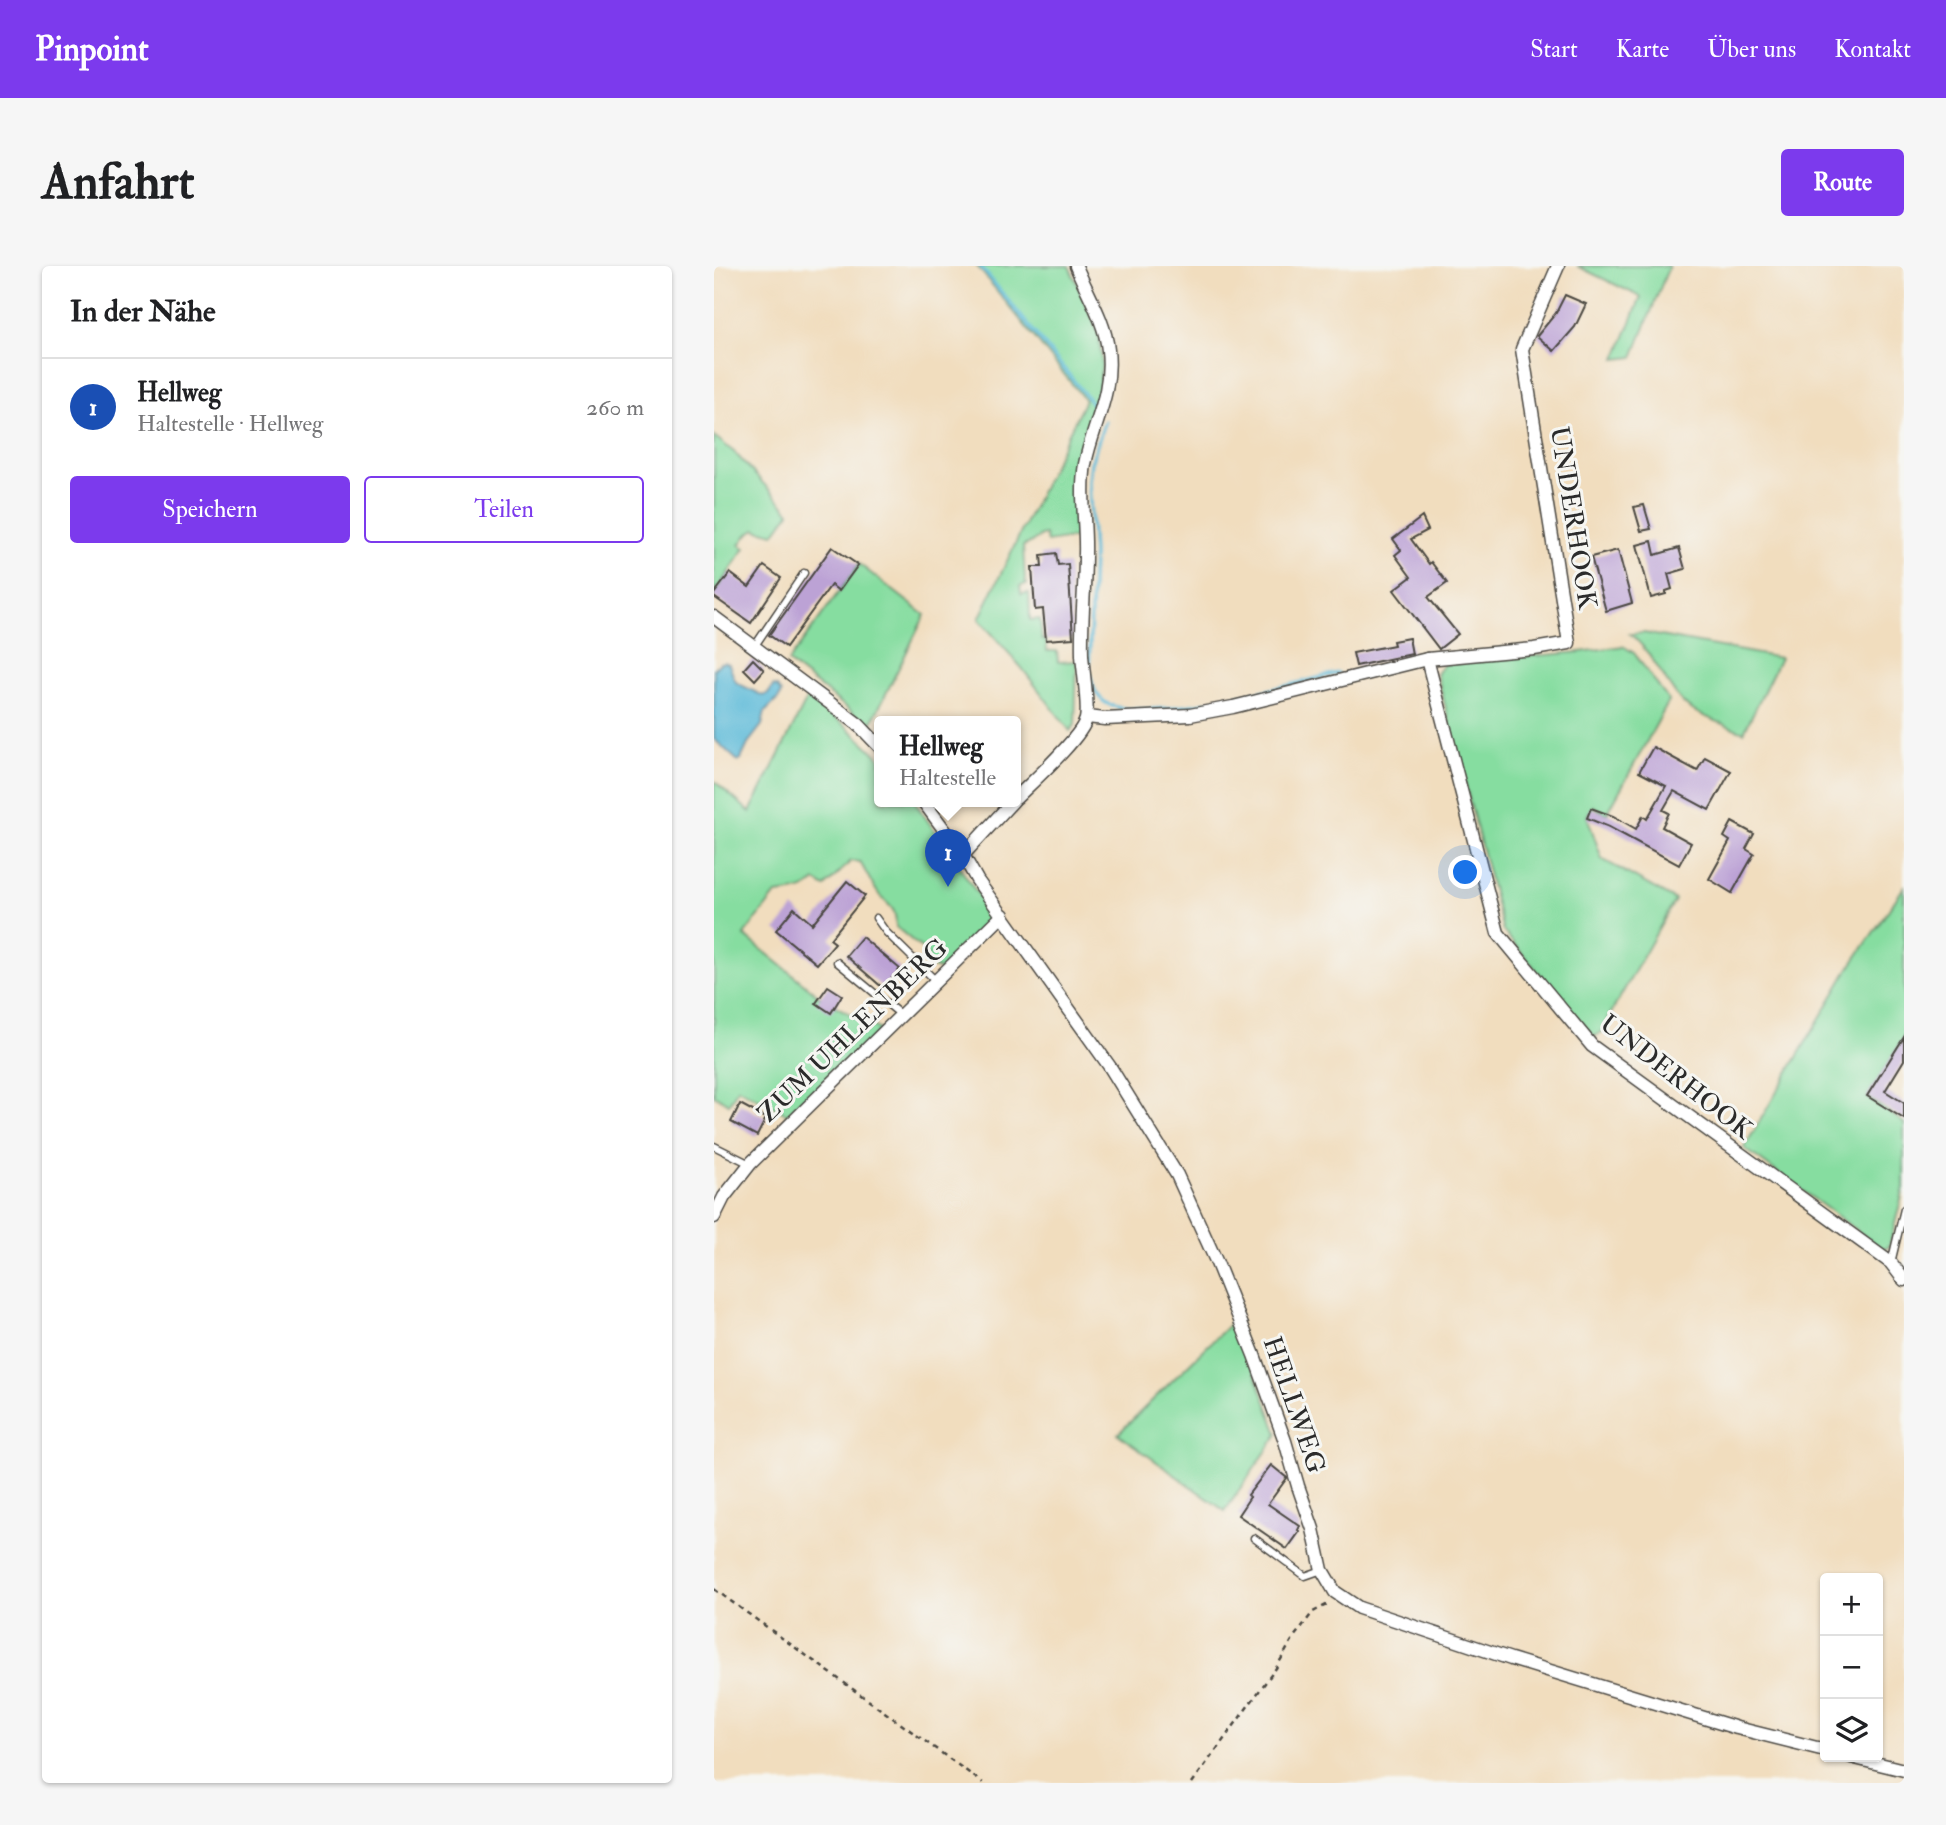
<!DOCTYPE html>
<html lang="de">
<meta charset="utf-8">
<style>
:root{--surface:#fff;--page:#f6f6f6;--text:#202124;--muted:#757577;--line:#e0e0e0;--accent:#7c3aed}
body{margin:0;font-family:"IM FELL Double Pica",serif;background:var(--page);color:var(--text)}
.controls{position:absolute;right:21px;bottom:21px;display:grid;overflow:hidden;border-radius:7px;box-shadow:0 2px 5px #0004}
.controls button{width:63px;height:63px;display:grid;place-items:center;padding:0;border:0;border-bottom:2px solid var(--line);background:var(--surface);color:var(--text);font:35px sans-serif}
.you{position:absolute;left:752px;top:607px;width:24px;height:24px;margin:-18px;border:5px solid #fff;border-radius:50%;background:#1a73e8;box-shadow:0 0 0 10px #1a73e833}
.badge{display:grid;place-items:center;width:46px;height:46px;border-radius:50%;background:var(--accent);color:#fff;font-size:23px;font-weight:700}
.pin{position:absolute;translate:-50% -58px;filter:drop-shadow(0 2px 4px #0008)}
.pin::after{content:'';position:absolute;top:37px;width:24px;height:21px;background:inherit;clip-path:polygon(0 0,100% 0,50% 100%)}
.popup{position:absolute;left:160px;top:450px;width:147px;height:91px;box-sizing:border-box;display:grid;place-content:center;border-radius:7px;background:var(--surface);filter:drop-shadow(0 2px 5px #0005);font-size:23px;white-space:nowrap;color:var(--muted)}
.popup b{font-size:26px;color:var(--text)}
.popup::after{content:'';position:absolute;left:50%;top:100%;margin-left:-14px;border:14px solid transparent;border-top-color:var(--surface)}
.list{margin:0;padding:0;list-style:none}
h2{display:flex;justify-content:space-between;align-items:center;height:91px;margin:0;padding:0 28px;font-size:30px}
h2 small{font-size:23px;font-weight:400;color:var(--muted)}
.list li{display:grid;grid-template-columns:46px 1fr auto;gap:21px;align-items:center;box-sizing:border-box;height:98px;padding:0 28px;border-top:2px solid var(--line)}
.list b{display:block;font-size:26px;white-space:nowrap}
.list p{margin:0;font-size:23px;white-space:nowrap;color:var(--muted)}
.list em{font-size:23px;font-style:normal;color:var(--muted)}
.actions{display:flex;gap:14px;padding:21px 28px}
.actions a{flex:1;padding:16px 0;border:2px solid var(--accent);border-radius:7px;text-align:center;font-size:24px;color:var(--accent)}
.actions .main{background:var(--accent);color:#fff}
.icon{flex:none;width:38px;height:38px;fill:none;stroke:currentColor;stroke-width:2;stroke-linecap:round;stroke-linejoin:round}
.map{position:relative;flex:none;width:1190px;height:1517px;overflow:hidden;border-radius:7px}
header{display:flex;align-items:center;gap:42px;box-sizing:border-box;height:98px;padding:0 35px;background:var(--accent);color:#fff}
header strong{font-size:33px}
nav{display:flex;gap:38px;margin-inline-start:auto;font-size:24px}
.intro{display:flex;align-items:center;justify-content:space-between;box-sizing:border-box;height:168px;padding:0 42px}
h1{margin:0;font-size:49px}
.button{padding:18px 32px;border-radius:7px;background:var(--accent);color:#fff;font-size:24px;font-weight:700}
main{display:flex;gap:42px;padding:0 42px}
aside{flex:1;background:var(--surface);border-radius:7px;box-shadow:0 2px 5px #0004}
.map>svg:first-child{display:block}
.green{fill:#86dda0;stroke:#588466;stroke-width:2}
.water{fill:#5ab9d8;stroke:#427282;stroke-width:2}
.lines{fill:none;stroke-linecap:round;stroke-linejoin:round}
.stream{stroke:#5ab9d8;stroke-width:3.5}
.building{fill:#bca2d5}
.lane-casing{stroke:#494641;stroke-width:9}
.street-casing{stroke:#494641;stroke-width:15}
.path{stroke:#494641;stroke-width:2.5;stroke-dasharray:5 5;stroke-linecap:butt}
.lane{stroke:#fff;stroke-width:6}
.street{stroke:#fff;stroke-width:12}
.labels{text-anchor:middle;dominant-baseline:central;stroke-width:6;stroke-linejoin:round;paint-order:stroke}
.street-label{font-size:26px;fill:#2b2b2b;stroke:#f6f6f2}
</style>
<header>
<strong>Pinpoint</strong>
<nav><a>Start</a><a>Karte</a><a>Über uns</a><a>Kontakt</a></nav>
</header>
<div class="intro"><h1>Anfahrt</h1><a class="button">Route</a></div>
<main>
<aside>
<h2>In der Nähe<small></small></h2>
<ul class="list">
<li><span class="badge" style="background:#1a4fb4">1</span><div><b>Hellweg</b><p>Haltestelle · Hellweg</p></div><em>260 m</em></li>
</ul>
<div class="actions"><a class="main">Speichern</a><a>Teilen</a></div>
</aside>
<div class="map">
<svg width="1190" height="1517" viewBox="0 0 1190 1517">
<rect width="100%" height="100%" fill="#f6f6f2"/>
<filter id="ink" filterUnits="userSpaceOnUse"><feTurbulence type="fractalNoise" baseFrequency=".0143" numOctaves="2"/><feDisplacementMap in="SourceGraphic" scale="14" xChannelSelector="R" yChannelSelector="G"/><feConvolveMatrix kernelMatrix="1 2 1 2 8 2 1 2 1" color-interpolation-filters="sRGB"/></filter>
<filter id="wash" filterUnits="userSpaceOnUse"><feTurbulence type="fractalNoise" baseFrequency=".00686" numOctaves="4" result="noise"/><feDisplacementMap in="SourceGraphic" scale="28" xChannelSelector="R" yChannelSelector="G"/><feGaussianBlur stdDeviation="1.57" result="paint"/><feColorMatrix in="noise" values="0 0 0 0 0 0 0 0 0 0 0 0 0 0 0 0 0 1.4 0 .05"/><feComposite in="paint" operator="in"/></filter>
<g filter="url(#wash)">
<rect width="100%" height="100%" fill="#f1ddbe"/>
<g class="green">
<path d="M263,0h92l23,51 7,19 3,28 -5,39 -19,57 -3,20 4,57 -32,5 -2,-7c-10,1 -10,8 -22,11l2,35 2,3 -7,2 1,8 8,-1 1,27 10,-1 2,21h4l1,11h10l1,11 19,-1 -2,64 -5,6 -49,-64 -42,-48 106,-219z"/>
<path d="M863,0h92l-36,91 -17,2 25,-62z"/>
<path d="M0,170l20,16 56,60 -16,22 -19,-5 -8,6 -7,10 5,3 -31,46z"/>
<path d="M145,298l66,51 -55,111 -82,-64z"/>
<path d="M930,367l136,25 -36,74c-13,-5 -46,-17 -55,-24 -23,-19 -34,-54 -59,-74z"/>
<path d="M909,380l11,7 35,48 -62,113 -14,-8 -6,10 15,43 73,41 -70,124 -2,7 -7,5 -4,-1 -89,-104 -66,-257 7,-10 136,-12z"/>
<path d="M94,431l39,30 33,31v43h34l77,112 -5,12 -44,45 -10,-3 -6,-15 -30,-25c0,-24 -8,-19 -18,-34 -7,-10 -12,-21 -18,-31l-9,-1 -26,26 -10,-6c-11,11 -24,11 -39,13l-32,41 80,65 56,30 -88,87 -54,-29 -9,16 -15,-9v-314l36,31z"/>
<path d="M1190,621v151l-37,59 37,26v65l-15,59 -8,1 -137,-100 104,-178z"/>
<path d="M521,1053l43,115 -53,77 -107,-77z"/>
</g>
<path class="water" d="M10,396l5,2 5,14 3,5 26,13 6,-3 4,-7 4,1 4,6 -2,5 -14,14 -3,13 -13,17 -8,17 -3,2 -24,-22v-70l6,-6z"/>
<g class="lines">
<g class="stream">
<path d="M266,0l115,141"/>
<path d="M391,155l-14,42 -2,19 4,72 -4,117c3,12 5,24 17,32 38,22 186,-19 232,-30"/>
</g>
</g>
<g id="blocks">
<g class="building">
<path d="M851,29l21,9 -11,23 -21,24 -17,-15 19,-23z"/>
<path d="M930,239l7,24 -10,2 -7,-24z"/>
<path d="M708,251l6,13 -17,9 18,25 2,-2 16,21 -19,14 30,37 -19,15 -45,-59 17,-13 -16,-22 6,-5 -8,-11z"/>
<path d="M938,275l3,14 24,-7 6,21 -17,5 4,15 -6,2v3l-15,4 -14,-53z"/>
<path d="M118,281l26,18 -19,26 -8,-6 -45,62 -17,-12z"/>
<path d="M904,284l14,53 -26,8 -15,-54z"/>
<path d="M342,287l2,12 10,-1 5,74 -27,2 -3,-31 -8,1 -3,-43h10l-1,-12z"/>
<path d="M50,300l17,12 -30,45 -37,-26v-3l16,-21 19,14z"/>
<path d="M695,372l3,16 -56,12 -3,-13 41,-8 -1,-4z"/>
<path d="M39,393l11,11 -9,10 -11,-11z"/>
<path d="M939,481l44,24 8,-14 26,14 -22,39 -35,-19 -11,19 6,3 -7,14 29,16 -12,22 -70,-38 -22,-9 4,-10 22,8 23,13 7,-13 4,3 19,-33 -27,-14z"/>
<path d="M1018,556l22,12 -8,15 8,5 -22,39 -23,-14 21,-38 -6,-4z"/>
<path d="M133,615l18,15 -35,43 5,4 -18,21 -41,-34 18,-22 18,16z"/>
<path d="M148,671l38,32 -17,19 -37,-32z"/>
<path d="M114,720l14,9 -11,18 -15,-10z"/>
<path d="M1190,771v23l-19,31 19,12v16l-37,-23z"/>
<path d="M26,838l26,14 -9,18 -26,-14z"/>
<path d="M557,1199l16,13 -19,26 32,22 -2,4 2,1 -13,18 -49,-34 12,-18 -2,-2z"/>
</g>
</g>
</g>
<g filter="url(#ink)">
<use href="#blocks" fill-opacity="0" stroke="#494641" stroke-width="2"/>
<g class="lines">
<g class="lane-casing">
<g id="lane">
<path d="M40,381l50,-74"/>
<path d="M162,652l10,14 50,49"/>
<path d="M123,696l64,53"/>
<path d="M0,880l36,18"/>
<path d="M1177,997l13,-54"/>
<path d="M540,1272l51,38 17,-6"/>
</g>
</g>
<g class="street-casing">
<g id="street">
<path d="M0,351l144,107 22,23"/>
<path d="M713,393l71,274 94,113 299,217 13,17"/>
<path d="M373,451l18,2 85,-4 43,-8 194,-48 107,-10 35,-6 -47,-294 36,-83"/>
<path d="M302,532c16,-16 66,-61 70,-79 3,-12 -3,-49 -4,-64 -1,-33 3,-67 3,-101 1,-30 -5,-60 0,-90 8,-40 28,-70 23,-114 -3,-29 -21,-57 -32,-84"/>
<path d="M209,535l40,54 14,25 133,187 67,108 40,88 37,92 31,86 13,45 15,43 9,41 13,22 24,16 152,51 226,69 88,22"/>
<path d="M249,589l50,-54"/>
<path d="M0,951l10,-20 26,-33 253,-249"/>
<path d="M1137,1491l53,13"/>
</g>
</g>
<g class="path">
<path d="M0,1323l269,194"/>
<path d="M478,1517l84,-115 18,-31 19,-25 17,-9"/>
</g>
<use href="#lane" class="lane"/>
<use href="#street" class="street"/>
</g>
</g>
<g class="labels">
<g class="street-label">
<text transform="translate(859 252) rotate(81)">UNDERHOOK</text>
<text transform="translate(139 765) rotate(-44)">ZUM UHLENBERG</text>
<text transform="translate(962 811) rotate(38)">UNDERHOOK</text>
<text transform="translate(580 1139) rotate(71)">HELLWEG</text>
</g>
</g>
</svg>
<div class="controls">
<button>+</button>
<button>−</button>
<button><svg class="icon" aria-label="layers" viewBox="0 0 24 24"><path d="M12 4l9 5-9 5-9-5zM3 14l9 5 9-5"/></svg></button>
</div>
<div class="you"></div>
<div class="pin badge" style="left:234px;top:621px;background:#1a4fb4">1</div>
<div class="popup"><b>Hellweg</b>Haltestelle</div>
</div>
</main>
